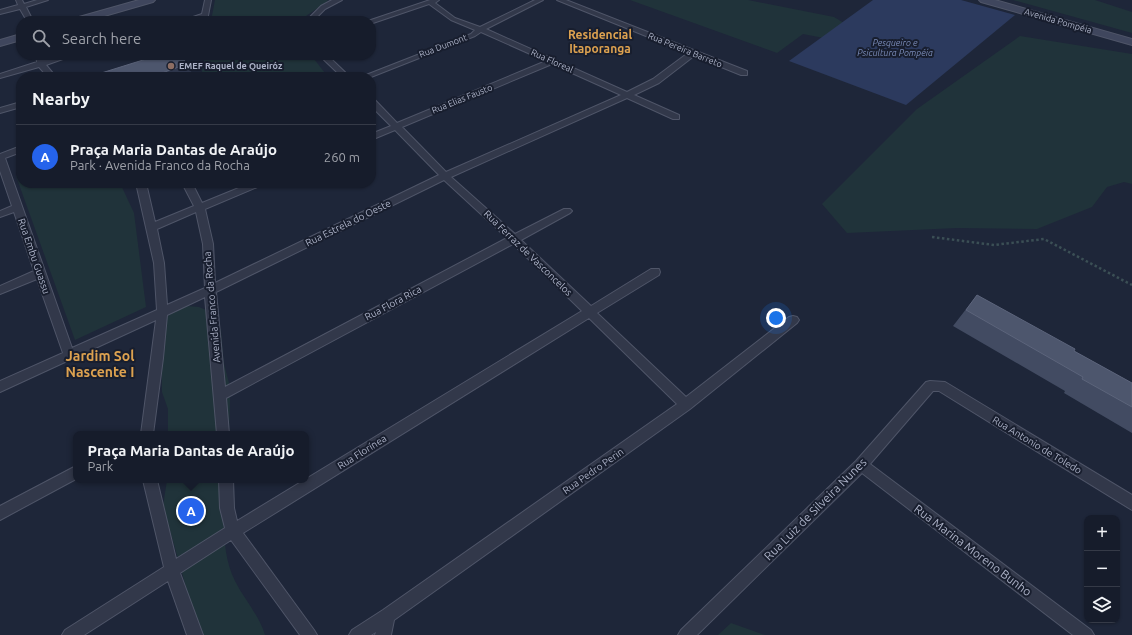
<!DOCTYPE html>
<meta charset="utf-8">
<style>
:root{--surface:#161c2b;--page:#232937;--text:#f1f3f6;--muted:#9ea1a9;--line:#353a47;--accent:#2563eb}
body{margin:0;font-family:Ubuntu,sans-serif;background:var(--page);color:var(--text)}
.controls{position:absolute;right:12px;bottom:12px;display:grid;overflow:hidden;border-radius:8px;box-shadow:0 1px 3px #0004}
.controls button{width:36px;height:36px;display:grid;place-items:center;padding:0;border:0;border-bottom:1px solid var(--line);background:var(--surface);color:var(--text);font:20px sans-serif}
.you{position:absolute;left:776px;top:318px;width:14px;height:14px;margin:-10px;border:3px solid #fff;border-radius:50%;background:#1a73e8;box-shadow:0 0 0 6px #1a73e833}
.badge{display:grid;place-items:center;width:26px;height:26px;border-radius:50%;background:var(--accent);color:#fff;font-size:13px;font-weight:700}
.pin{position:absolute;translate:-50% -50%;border:2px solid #fff;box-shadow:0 1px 4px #0006}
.popup{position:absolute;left:73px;top:431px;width:236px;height:52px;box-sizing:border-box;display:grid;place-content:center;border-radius:8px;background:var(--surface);filter:drop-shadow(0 1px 3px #0005);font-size:13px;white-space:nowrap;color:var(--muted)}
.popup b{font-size:15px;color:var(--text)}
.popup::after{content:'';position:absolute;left:50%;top:100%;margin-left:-8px;border:8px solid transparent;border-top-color:var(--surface)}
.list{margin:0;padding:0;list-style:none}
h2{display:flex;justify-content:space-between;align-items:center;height:52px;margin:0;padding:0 16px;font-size:17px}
h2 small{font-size:13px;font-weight:400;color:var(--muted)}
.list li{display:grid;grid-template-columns:26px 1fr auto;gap:12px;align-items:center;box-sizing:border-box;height:64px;padding:0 16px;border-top:1px solid var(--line)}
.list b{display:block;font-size:15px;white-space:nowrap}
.list p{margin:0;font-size:13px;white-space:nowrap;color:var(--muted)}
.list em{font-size:13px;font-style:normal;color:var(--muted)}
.icon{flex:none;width:22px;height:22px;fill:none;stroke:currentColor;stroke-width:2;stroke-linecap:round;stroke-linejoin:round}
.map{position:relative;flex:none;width:1132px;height:635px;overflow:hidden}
.search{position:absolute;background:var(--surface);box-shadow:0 1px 3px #0004;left:16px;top:16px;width:360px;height:44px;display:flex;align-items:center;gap:10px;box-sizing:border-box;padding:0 14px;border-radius:16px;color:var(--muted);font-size:15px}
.panel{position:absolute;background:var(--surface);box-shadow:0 1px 3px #0004;left:16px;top:72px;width:360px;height:116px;border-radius:16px}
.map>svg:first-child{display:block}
.green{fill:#20333a}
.water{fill:#2c3a5e}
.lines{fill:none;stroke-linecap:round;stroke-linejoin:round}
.street-casing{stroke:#4f5568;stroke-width:2}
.secondary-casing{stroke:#4f5568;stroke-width:2}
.path{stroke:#3b4f55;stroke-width:2.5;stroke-dasharray:2.5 2.5;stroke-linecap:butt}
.street{fill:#32384a;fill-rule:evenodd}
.secondary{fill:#3f465d;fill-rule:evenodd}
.wall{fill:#424b62}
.shaded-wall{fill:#2f374d}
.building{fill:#4d566d;stroke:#5c647b}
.education-dot{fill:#8d6e63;stroke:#181e2e;stroke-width:1.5}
.labels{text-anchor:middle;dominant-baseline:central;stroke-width:4;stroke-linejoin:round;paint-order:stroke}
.far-street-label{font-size:9px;fill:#acb2c7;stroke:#181e2e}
.far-water-label{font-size:9px;font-style:italic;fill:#798ab6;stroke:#181e2e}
.far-poi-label{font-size:9px;font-weight:bold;fill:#acb2c7;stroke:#181e2e;text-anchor:start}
.street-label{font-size:10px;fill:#acb2c7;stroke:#181e2e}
.far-district-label{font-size:12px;font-weight:bold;fill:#dda250;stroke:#181e2e}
.near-street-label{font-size:12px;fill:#acb2c7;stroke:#181e2e}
.district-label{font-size:14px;font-weight:bold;fill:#dda250;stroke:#181e2e}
</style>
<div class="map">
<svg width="1132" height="635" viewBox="0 0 1132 635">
<rect width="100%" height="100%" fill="#1e2639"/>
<g class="green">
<path d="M215,0h112l1,1 -22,15 -3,5h-92z"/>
<path d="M630,0h118l86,17 28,17 -2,11 -57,-11 -26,19z"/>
<path d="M1013,0h82l37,12v21z"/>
<path d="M1020,36l112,18v130l-8,-2 -17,5 -15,20 -55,22 -80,-1 -110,5 -25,-29 95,-95z"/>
<path d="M205,55h106l17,22h-127z"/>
<path d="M21,174v9h99l14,30 12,94 -71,33 -59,-164z"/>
<path d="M176,305l23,2 16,7 6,17 3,33 5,19 1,18 -1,33h-61v-25l-6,-17 -1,-53 2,-16z"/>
<path d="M167,480h58c-1,32 -5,71 10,101 9,18 24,34 30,54h-71l-2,-27 -29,-102z"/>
<path d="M731,623l34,12h-47z"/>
</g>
<path class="water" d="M873,0h88l54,15 -109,90 -117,-44z"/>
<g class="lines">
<g class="street-casing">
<g id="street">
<path d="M16,0h6l2,4 13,-4h11l-22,7 7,14h-6l-7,-12 -20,5v-4l18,-5z"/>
<path d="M205,0h6l-4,21h-6v-3l-10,3h-10l21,-7z"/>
<path d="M332,0h10l-17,9 -12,12h-7l15,-15z"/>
<path d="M430,0h9l-4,3 20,15 25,9 55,-27h8l-57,29 141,63 26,-13 35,-26 -131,-53h9l181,71v4h-6l-47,-19 -35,27 -25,12 45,20v4h-6l-46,-21 -176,79 64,57 49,-25h6l2,2 -2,2 -49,27 70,66 60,-37h8l1,3 -1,3 -62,38 89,84 103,-80 4,-1 4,1 2,3 -2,3 -107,86 -296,211 -3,15h-16l1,-3 -5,3h-22l3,-5 31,-20 294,-206 -88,-86 -346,215 71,97 3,5h-17l-69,-95 -51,33 23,62h-16l-19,-54 -84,54h-22l3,-5 99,-63 -21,-87h14l19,79 49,-31 -5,-20 -1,-28h14l1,28 3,13 345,-210 -69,-67 -287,154 3,36h-12l-12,-137 -38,18 -4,43 -10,76h-12l15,-114 -156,72v-11l63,-28 -26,-74 -37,15v-8l34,-15 -20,-59 -14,5v-6l12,-5 -12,-35v-17l21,-8v6l-16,6 67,190 85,-38 -3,-47 -18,-80h10l9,39 39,-16 -12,-23h10l10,20 49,-20h13l-2,2 -57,24 8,35 2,39 224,-108 -44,-45 -24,10v-6l20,-8 -20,-20v-7h3l23,24 149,-62 -65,-29 -6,4 -104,41h-10l110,-43 4,-4 -24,-10 -22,-16 -56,19 -2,1v-3h-3zM552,64l69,31 -175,77 -44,-45zM444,180l63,58 -282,149 -9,-95zM196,212l7,32 2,44 -38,17 -3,-42 -7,-34z"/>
<path d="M36,55h8v5l18,-5h12l-28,10 10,12h-8l-9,-10 -39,11v-4l37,-12z"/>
<path d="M319,55h8l23,22h-8z"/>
<path d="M21,102v5l-21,6v-5z"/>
<path d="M930,381l15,1 187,113v15l-193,-119h-6l-63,73 221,166 3,5h-21l-211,-162 -165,162h-19l3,-5 175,-169 70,-79z"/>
<path d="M76,466v13l-76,41v-14z"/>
</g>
</g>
<g class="secondary-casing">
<g id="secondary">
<path d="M139,0h16l-2,2 -66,19h-16l1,-2z"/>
<path d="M979,0h16l137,39v6l-151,-43z"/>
<path d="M21,34v6l-21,6v-6z"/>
</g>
</g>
<path class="path" d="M932,237l62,8 50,-6 88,46"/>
<use href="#street" class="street"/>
<use href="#secondary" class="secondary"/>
</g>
<path class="wall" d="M977,295l97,56 58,32v50l-68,-40 1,-2 -112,-65z"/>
<g class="shaded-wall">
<path d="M187,64l6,11 -5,2h-23l-3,-4z"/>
<path d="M163,74l2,3h-9z"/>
</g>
<g class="building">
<path d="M159,55h21l7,9 -25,9 1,1 -7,3h-60l-1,-2z"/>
<path d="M977,295l98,54 -1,2 58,32v24l-50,-28 1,-2 -117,-67z"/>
</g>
<circle class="education-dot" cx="171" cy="66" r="4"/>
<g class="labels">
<g class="far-street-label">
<text transform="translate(1058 21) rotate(16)">Avenida Pompéia</text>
<text transform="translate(443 46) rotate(-21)">Rua Dumont</text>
<text transform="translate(685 50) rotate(22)">Rua Pereira Barreto</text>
<text transform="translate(552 61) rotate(24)">Rua Floreal</text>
<text transform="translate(462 99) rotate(-22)">Rua Elias Fausto</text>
</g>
<g class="far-water-label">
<text x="895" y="43">Pesqueiro e<tspan x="895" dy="10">Psicultura Pompéia</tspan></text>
</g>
<g class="far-poi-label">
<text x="179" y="66">EMEF Raquel de Queiróz</text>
</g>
<g class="street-label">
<text transform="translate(348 223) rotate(-26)">Rua Estrela do Oeste</text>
<text transform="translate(528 253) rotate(44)">Rua Ferraz de Vasconcelos</text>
<text transform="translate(34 256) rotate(71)">Rua Embu Guassu</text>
<text transform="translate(393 303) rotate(-28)">Rua Flora Rica</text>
<text transform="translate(212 307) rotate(-95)">Avenida Franco da Rocha</text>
<text transform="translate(1037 445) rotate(31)">Rua Antonio de Toledo</text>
<text transform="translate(362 452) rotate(-32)">Rua Florínea</text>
<text transform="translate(593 471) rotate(-35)">Rua Pedro Perin</text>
</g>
<g class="far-district-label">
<text x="600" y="34">Residencial<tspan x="600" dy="14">Itaporanga</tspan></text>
</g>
<g class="near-street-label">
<text transform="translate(815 509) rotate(-45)">Rua Luiz de Silveira Nunes</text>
<text transform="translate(973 550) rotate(37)">Rua Marina Moreno Bunho</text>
</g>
<g class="district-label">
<text x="100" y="356">Jardim Sol<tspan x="100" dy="16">Nascente I</tspan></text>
</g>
</g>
</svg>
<div class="controls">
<button>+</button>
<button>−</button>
<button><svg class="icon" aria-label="layers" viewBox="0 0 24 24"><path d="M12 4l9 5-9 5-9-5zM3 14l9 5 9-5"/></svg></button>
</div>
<div class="you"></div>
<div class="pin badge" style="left:191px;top:511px">A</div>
<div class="popup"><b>Praça Maria Dantas de Araújo</b>Park</div>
<div class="search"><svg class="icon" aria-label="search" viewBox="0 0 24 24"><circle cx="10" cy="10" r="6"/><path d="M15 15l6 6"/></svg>Search here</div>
<section class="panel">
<h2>Nearby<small></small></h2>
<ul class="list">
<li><span class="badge">A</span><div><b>Praça Maria Dantas de Araújo</b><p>Park · Avenida Franco da Rocha</p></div><em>260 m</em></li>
</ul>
</section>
</div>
